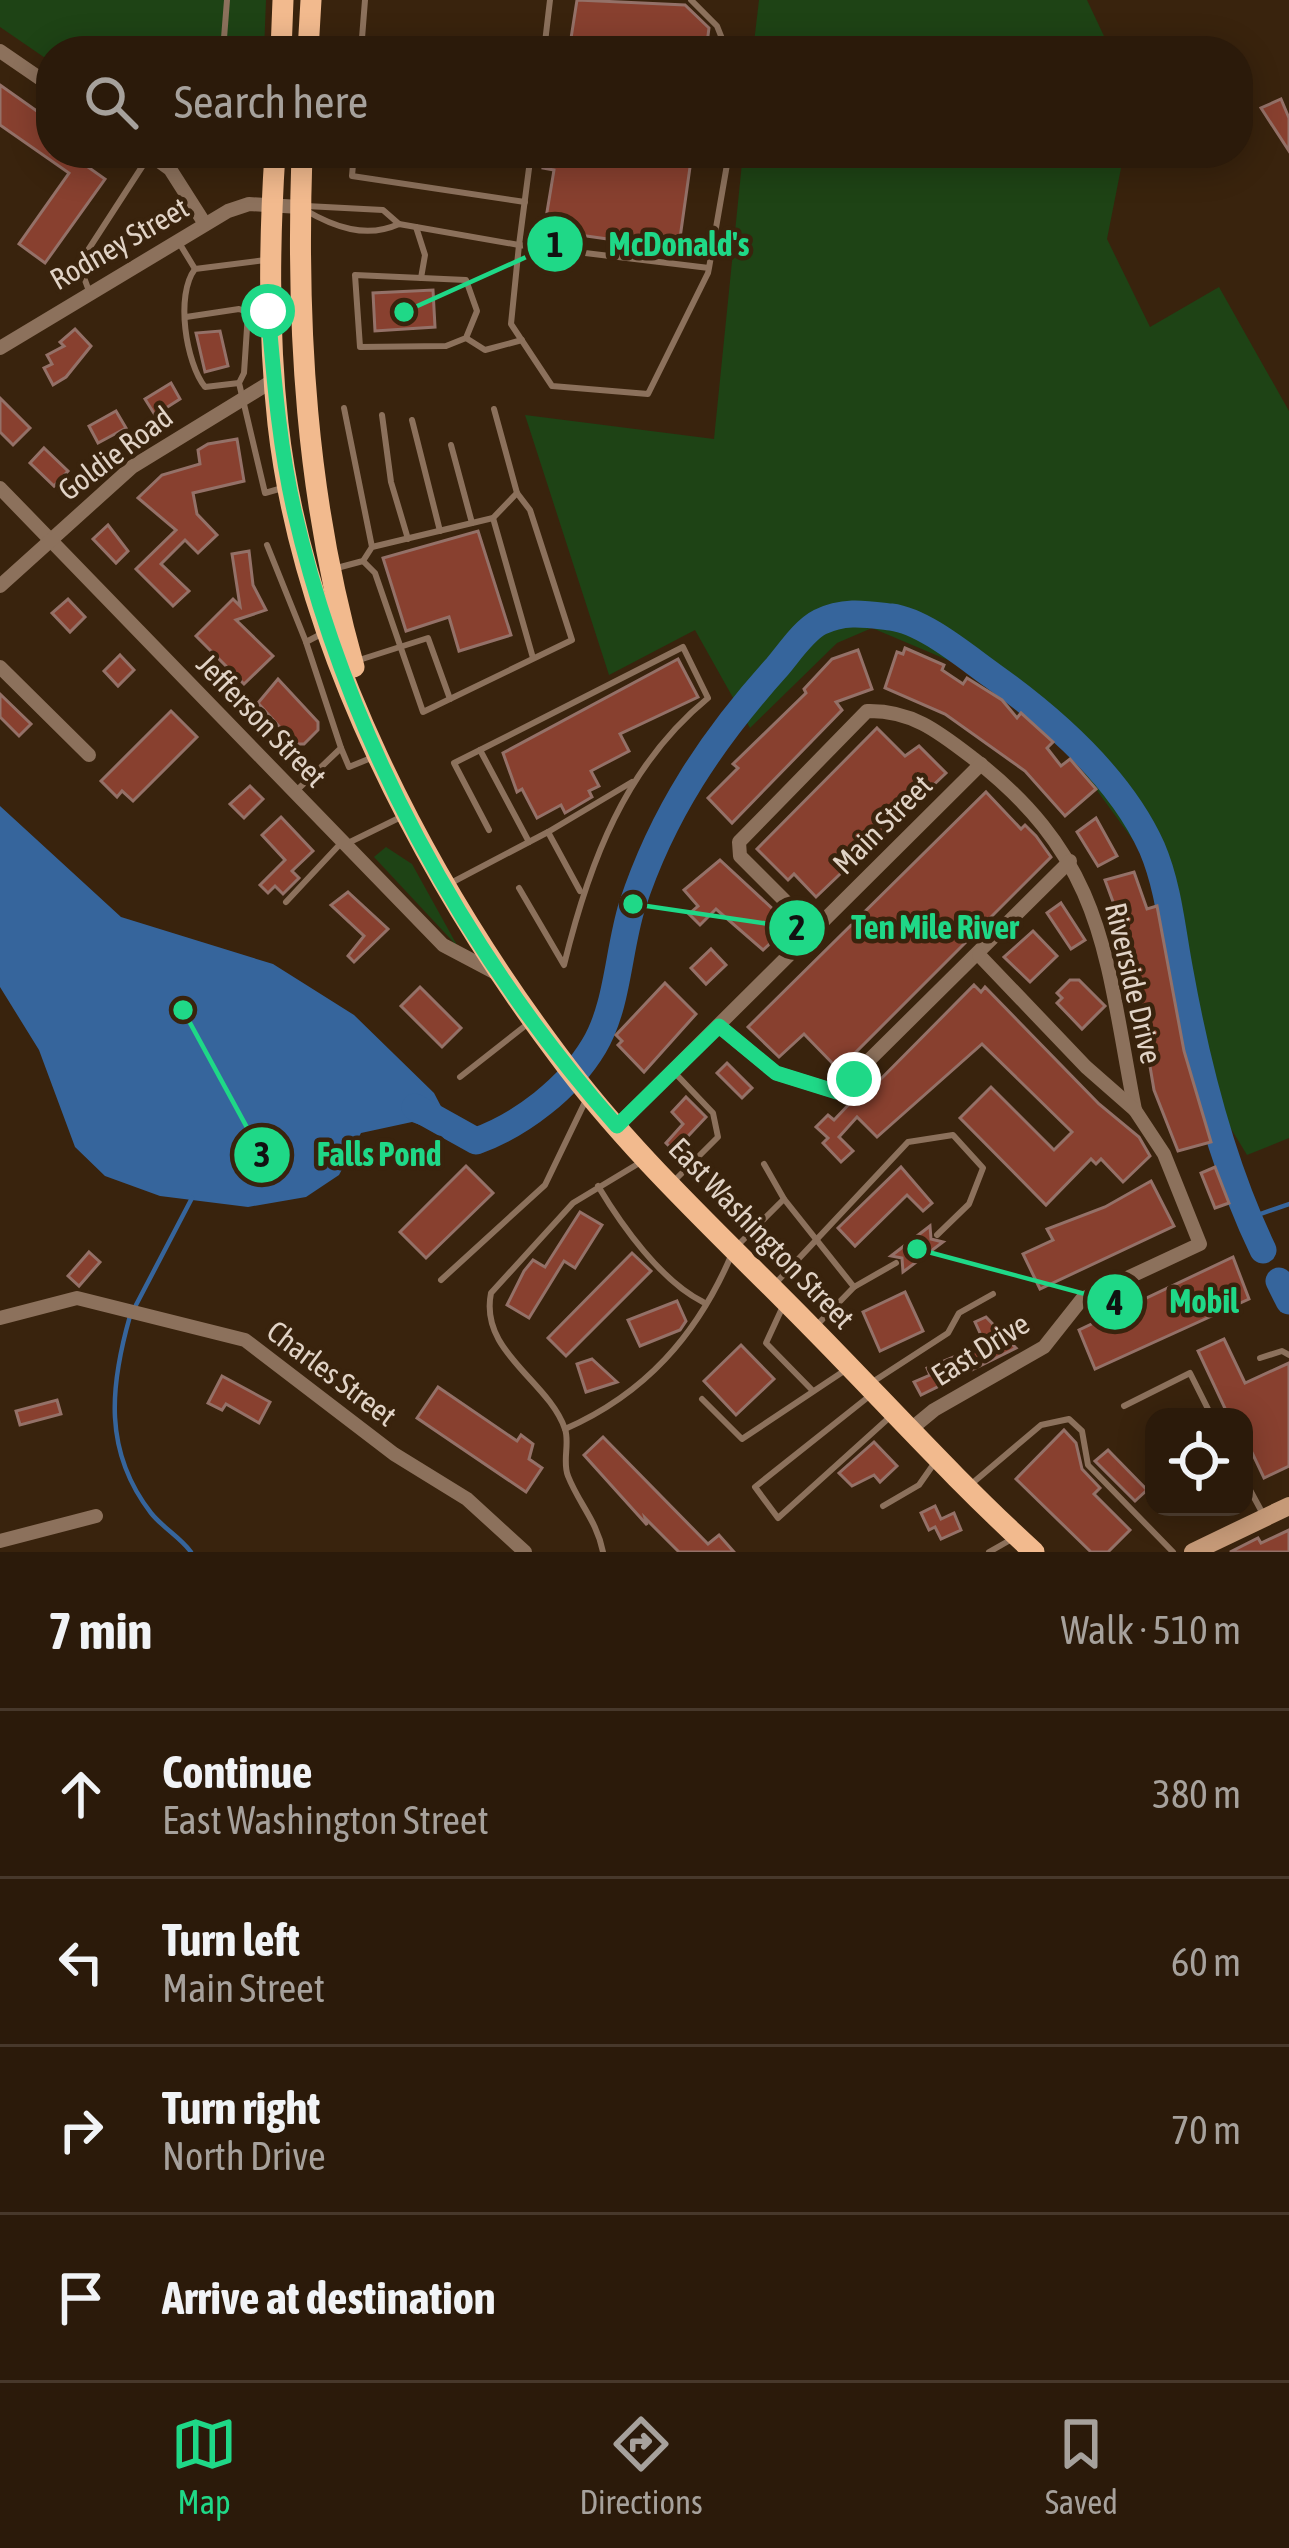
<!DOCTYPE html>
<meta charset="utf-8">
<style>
:root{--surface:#2b1a0a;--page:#332313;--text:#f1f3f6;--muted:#a6a19c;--line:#47382b;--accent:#1fd887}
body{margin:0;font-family:"Asap Condensed",sans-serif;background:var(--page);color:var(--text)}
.controls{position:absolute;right:36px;bottom:36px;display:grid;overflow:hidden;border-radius:24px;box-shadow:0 6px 30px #0003}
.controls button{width:108px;height:108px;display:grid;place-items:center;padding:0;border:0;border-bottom:3px solid var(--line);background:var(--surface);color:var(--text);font:60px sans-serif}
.stop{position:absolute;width:36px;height:36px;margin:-27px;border:9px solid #1fd887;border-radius:50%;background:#fff}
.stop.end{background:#1fd887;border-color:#fff;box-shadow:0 3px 12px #0008}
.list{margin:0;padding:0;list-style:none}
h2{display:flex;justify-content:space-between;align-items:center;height:156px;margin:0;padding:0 48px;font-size:51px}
h2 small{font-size:39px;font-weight:400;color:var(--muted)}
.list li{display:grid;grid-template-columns:78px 1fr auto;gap:36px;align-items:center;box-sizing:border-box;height:168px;padding:0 48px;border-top:3px solid var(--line)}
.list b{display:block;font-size:45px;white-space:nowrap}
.list p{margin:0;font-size:39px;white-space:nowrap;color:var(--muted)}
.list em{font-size:39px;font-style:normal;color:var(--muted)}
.icon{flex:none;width:66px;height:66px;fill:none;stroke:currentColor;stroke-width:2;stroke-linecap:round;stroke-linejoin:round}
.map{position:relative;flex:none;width:1289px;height:1552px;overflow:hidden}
.search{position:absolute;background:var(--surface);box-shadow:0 6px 30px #0003;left:36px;right:36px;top:36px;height:132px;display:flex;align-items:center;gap:30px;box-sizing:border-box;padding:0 42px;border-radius:48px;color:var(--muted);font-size:45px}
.sheet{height:828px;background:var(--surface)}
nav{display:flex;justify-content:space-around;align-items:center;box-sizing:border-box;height:168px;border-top:3px solid var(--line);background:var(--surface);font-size:33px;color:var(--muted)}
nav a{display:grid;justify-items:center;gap:6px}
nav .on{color:var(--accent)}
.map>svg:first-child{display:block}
.green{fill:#1e4315}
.water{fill:#36659c}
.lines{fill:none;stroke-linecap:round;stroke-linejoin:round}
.stream{stroke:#36659c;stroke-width:4.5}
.river{stroke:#36659c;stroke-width:27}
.building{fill:#88402f;stroke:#947168;stroke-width:3}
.lane{stroke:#8c715c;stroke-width:6}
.street{stroke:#8c715c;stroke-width:14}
.secondary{stroke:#c69a78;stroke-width:18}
.primary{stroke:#f2ba8e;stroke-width:21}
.route{stroke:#1fd887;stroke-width:15}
.labels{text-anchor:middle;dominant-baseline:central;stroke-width:9;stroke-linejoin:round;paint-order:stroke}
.street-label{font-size:30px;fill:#e1d3c6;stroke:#39230d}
.leader{fill:none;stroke:#1fd887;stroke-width:4.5}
.callout-dot{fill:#1fd887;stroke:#39230d;stroke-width:4.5}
.mark-label{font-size:36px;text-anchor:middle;font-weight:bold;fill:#111}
.callout-label{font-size:33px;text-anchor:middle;font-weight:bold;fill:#1fd887;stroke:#39230d;stroke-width:9;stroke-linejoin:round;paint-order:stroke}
</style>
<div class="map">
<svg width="1289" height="1552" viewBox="0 0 1289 1552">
<rect width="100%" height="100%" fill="#39230d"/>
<g class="green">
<path d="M0,0h266l-2,51h-213v11l-51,-35z"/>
<path d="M759,0h328l24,51h-358z"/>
<path d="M743,153h381l-17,86 43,88 69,-40 70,124v727l-42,17 -34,-56 -39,-119 -25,-118 -93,-128 -94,-68 -90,-38 -35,15 -87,85 -55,-98 -86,45 -84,-260 189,24z"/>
<path d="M386,847l26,17 46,83 -84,-90z"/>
</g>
<path class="water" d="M0,806l121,111 152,47 81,51 80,78 11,21 -6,18 -27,-10 -51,11 -22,42 -33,22 -58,10 -88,-11 -55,-20 -30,-29 -36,-97 -39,-63z"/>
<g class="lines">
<g class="stream">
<path d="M1249,1218l40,-14"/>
<path d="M136,1305l56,-107"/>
<path d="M130,1316c-20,70 -27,135 21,197 12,15 29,24 40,39"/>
</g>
<g class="river">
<path d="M415,1107l61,34c45,-16 93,-53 118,-95 24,-40 24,-95 38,-140 30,-92 80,-167 145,-239 12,-14 27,-37 43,-45 24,-12 46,-8 71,-5 33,4 75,40 102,59 60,43 128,103 159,172 17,40 20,83 28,124 17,94 42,193 83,278"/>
<path d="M1279,1281l10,20"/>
</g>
</g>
<g class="building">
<path d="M577,0l108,5 24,23 -3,23h-137z"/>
<path d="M0,85l51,36v32h32l-5,7 27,19 -60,84 -26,-19 50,-71 -69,-48z"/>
<path d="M1281,99l8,19v33l-28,-43z"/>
<path d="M546,153h146l-12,85 -28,-3 -2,10 -106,-15 10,-60 -11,-2z"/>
<path d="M433,290l2,37 -60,4 -2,-38z"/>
<path d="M75,329l16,17 -25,31 -13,8 -9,-17 8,-4 -5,-9 17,-9 -4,-4z"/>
<path d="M220,331l8,35 -23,6 -9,-39z"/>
<path d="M171,383l9,16 -25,16 -10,-16z"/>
<path d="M0,398l30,30 -17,17 -13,-13z"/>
<path d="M116,411l10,17 -28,15 -9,-17z"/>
<path d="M237,439l7,42 -51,12 4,21 20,21 -19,18 -13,-13 -24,24 28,27 -16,15 -37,-37 40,-39 -38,-32 24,-23 38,-11 -2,-14 10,-6z"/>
<path d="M44,448l24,23 -14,15 -24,-23z"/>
<path d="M108,525l20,26 -12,12 -23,-24z"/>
<path d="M478,531l33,104 -52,16 -10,-34 -43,14 -23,-73z"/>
<path d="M249,551l4,34 13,25 -30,10 37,36 -29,28 -48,-48 37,-37 7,7 -8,-52z"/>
<path d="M68,599l17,18 -15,15 -18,-19z"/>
<path d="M905,648l39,17 -2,5 21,14 4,-6 35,22 15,18 4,-5 32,29 -6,6 14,18 9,-7 26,30 -31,27 -40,-45 -80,-57 -60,-26 12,-36 6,2z"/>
<path d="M858,650l14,39 -36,13 6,8 -110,113 -24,-25 30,-30 -5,-4 73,-71 -2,-4 28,-30z"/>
<path d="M120,655l14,15 -16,16 -14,-15z"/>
<path d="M678,659l20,38 -78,37 9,17 -38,20 8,15 -10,5 3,6 -27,16 -4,-8 -24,13 -15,-29 -5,3 -14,-39z"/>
<path d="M278,679l40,43v8l-14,14h-9l-37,-41z"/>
<path d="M0,694l31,30 -12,12 -19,-19z"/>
<path d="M171,711l26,26 -64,64 -11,-10 -5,6 -16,-16z"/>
<path d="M877,728l28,28 14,-10 27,27 -130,124 -22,-23 -6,6 -31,-31z"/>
<path d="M250,786l13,13 -19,19 -14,-14z"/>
<path d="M986,792l35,37 4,-4 11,11 15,21 -208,208 -6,3 -33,-34 -25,23 -31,-30z"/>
<path d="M281,817l32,34 -21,20 7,7 -16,16 -8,-8 -7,7 -8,-8 25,-25 -23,-25z"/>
<path d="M1096,818l21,38 -19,10 -21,-34z"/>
<path d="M720,860l70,65 -27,25 -47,-41 -16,16 -11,-11 9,-8 -14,-16z"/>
<path d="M1134,872l13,37 10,-3 27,145 27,91 -33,9 -24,-61 -14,-83 -5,1 -20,-89 4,-1 -14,-38z"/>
<path d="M348,892l40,37 -34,33 -6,-6 16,-20 -33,-31z"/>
<path d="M1061,903l24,37 -14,9 -24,-36z"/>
<path d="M1033,931l24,25 -27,26 -26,-25z"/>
<path d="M711,949l15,16 -20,19 -15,-16z"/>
<path d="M1070,980h9l26,26 -23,23 -25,-26 5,-5 -5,-5z"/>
<path d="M665,983l31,31 -52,58 -26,-27 4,-4 -6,-6z"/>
<path d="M974,985l7,7 4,-5 114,117 40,33 11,19 -27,26 -22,-23 -5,5 -5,-5 -45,46 -86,-87 31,-31 63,63 18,-18 -90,-88 -105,93 -20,-20 -18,20 14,14 -12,11 -18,-19 5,-5 -12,-11 12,-12 6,5 20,-21 3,4z"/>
<path d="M420,987l41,41 -19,19 -41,-41z"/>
<path d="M727,1063l25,25 -10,10 -25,-25z"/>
<path d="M686,1097l20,20 -32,34 -8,-8 17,-19 -11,-12z"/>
<path d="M466,1166l27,27 -67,65 -26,-26z"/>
<path d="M901,1167l31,36 -9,8 -16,-16 -52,51 -17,-18z"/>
<path d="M1215,1167l14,36 -14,5 -14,-35z"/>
<path d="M1151,1181l23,45 -134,63 -17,-35 30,-14 -6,-11 58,-22z"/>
<path d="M580,1212l22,13 -27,43 -11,-7 -35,57 -22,-13 17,-34 9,-11 12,7z"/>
<path d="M930,1226l1,13 12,3 -40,30 -1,-14 -11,-2z"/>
<path d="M89,1252l11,10 -21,24 -11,-10z"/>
<path d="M632,1253l19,18 -85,85 -18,-18z"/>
<path d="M1233,1257l16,42 -154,70 -16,-39z"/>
<path d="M905,1292l18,39 -43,20 -17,-39z"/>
<path d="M677,1301l9,20 -6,9 -40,16 -12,-26z"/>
<path d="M986,1317l30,31 -95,47 -7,-13 16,-7 -3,-7 58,-24 -10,-22z"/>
<path d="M1224,1339l21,44 44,-20v103l-25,12 -16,-34 -4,1v-28h-15l-31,-66z"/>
<path d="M741,1345l33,34 -38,36 -32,-34z"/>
<path d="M592,1359l25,23 -31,10 -9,-28z"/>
<path d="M222,1376l48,26 -11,21 -33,-19 -4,6 -14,-7z"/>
<path d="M438,1387l79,54 4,-6 12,9 -4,15 13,9 -16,24 -109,-74z"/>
<path d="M57,1400l4,14 -41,11 -4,-14z"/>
<path d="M1064,1430l12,13 6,26 18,19 -6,6 36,36 -22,22h-17l-75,-73z"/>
<path d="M603,1437l105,107 11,-9 15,17h-55l-34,-34 2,7 -63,-70z"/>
<path d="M874,1442l23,24 -17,16 -6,-7 -22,11 -13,-13z"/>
<path d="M1108,1450l39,40 -12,11 -40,-40z"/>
<path d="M935,1506l6,13 13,-6 7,17 -20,9 -6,-12 -6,3 -8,-17z"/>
<path d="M1289,1530v22h-59l28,-14 3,5z"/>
</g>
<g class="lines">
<g class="lane">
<path d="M691,0l26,26 10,25"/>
<path d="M223,51l4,-51"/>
<path d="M361,51l4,-51"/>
<path d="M544,51l6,-51"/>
<path d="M354,153l-2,23 173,26"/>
<path d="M306,206l77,4 16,14"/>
<path d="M305,210c29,17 61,29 94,14l120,21 12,-92"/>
<path d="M416,227l9,28 -4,23"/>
<path d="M178,241l17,28"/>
<path d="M709,268l-190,-23 -8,79 41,62 96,8 60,-121 1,-5 20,-115"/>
<path d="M355,275l111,5 11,31 -11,27 -20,8 -86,1z"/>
<path d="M89,291l-10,-27 70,-108"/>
<path d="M268,311l-20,2 -4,60 -5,10 26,110 21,-6"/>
<path d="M186,317l53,-8 8,3"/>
<path d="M466,338l19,12 37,-10"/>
<path d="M239,383l-34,4c-19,-24 -30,-92 -10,-118l70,-9"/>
<path d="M344,408l28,139"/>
<path d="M382,415l9,67 17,57"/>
<path d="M412,420l28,111"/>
<path d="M451,445l21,78"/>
<path d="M493,518l40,140"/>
<path d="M267,545l39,97 19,-10"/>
<path d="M363,561l12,12 48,139 149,-72 -42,-130 -13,-17 -23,-84"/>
<path d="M333,569l30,-8 9,-14 121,-29 24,-25"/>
<path d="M356,661l72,-23 22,61"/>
<path d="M341,748l8,19 22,-9"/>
<path d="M480,750l-26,13 35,67"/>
<path d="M295,792l46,-44 -35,-106"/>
<path d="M548,832l84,-50"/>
<path d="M348,843l53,-26"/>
<path d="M449,884l99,-52 32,59"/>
<path d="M519,888l45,77c25,-102 61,-199 144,-267l-25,-51 -203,103 49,92"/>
<path d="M286,902l56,-60"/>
<path d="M460,1077l70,-55"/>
<path d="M764,1164l20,35 70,88"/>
<path d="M672,1183l46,-46 -5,-24 -39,-41"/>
<path d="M598,1186c24,40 63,95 105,116"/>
<path d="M738,1245l46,-46"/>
<path d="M441,1280l104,-95 40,-83"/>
<path d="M774,1285l134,-143 45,-7 30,33 -14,36 -32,31"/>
<path d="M784,1304l-18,39 47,48"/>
<path d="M816,1326l38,-39 42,-24"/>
<path d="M1260,1358l22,-7 7,4"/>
<path d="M871,1383l77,-50 11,-20 34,-19"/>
<path d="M872,1394l-117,93 23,31 113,-102"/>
<path d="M702,1399l40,40 105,-70"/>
<path d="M1124,1406l66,-33 22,44"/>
<path d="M565,1429c80,-35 132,-94 166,-173"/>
<path d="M1244,1479l19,35"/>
<path d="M969,1486l72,-61 28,-6 13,12 6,34 85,87"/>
<path d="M883,1506l36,-21 14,-20"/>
<path d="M603,1552c-6,-31 -24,-48 -35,-76 -6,-14 2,-33 -3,-47 -17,-49 -86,-77 -74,-136l82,-90 68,-41"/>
<path d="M989,1552l23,-13"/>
</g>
<g class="street">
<path d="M0,51l51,35"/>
<path d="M148,153l22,16 35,55"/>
<path d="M0,348l228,-137 21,-7 51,3"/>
<path d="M0,488l443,457 53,28"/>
<path d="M0,586l132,-119 142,-87"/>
<path d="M0,667l89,88"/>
<path d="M814,930l-74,-74 -1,-14 128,-131c45,-1 72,21 107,48 132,103 131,197 161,351"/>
<path d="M719,1026l57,47 61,19 233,-231"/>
<path d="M617,1126l364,-362"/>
<path d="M0,1318l77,-20 168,42 149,114 73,45 58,53"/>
<path d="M911,1429l23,-19 110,-63 38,-48 118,-55 -36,-90 -29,-44 -49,-43 -107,-112"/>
<path d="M0,1541l96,-25"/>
</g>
<path class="secondary" d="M1193,1552l96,-46"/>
<g class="primary">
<path d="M281,51l2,-51"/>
<path d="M308,51l3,-51"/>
<path d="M275,153c-6,91 -7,180 3,271 25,222 148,455 280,631 73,99 167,184 253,272 74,75 145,154 223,225"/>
<path d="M302,153c-6,175 4,345 52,514"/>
</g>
</g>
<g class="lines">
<path class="route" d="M268,311c6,67 11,133 26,199 52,226 170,443 323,616l102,-100 57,47 61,19 17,-13"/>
</g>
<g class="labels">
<g class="street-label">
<text transform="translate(119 243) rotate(-30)">Rodney Street</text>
<text transform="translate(115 453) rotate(-37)">Goldie Road</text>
<text transform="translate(262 720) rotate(46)">Jefferson Street</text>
<text transform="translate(882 824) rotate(-45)">Main Street</text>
<text transform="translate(1134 983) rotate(77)">Riverside Drive</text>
<text transform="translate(762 1233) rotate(46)">East Washington Street</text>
<text transform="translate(980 1349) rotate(-32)">East Drive</text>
<text transform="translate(332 1373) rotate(37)">Charles Street</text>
</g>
</g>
<path class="leader" d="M404 312L555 244M633 904L797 928M183 1010L262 1155M917 1249L1115 1302"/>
<g class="callout-dot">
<circle cx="404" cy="312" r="12"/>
<circle cx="633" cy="904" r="12"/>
<circle cx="183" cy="1010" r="12"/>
<circle cx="917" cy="1249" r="12"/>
<circle cx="555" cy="244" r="30"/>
<circle cx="797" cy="928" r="30"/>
<circle cx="262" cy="1155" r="30"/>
<circle cx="1115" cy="1302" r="30"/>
</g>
<g class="mark-label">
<text x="555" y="257">1</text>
<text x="797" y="940">2</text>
<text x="262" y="1167">3</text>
<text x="1115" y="1315">4</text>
</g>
<g class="callout-label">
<text x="679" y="256">McDonald's</text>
<text x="935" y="939">Ten Mile River</text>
<text x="379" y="1166">Falls Pond</text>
<text x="1204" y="1313">Mobil</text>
</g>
</svg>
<div class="controls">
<button><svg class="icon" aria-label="locate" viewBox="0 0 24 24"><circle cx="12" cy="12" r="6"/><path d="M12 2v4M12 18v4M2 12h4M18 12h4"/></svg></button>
</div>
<div class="stop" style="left:268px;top:311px"></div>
<div class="stop end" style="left:854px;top:1079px"></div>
<div class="search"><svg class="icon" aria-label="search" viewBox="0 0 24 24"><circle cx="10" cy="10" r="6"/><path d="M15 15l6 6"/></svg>Search here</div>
</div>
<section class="sheet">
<h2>7 min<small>Walk · 510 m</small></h2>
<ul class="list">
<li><svg class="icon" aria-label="ahead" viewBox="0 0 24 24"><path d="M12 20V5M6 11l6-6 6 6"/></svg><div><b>Continue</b><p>East Washington Street</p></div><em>380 m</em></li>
<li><svg class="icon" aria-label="left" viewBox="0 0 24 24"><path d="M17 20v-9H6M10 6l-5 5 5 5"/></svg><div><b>Turn left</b><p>Main Street</p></div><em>60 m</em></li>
<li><svg class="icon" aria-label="right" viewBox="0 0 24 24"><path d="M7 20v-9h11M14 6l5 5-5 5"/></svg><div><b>Turn right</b><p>North Drive</p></div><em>70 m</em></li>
<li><svg class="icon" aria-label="arrive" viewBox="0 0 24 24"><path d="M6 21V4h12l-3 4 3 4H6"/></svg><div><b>Arrive at destination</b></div></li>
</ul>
</section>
<nav>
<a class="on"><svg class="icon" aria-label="map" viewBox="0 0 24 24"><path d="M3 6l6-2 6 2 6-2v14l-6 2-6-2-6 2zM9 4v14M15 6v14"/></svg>Map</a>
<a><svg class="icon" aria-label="directions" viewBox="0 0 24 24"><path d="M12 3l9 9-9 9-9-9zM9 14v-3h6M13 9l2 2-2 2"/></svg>Directions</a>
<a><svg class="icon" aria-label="saved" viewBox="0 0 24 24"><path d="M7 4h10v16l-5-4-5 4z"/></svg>Saved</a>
</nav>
